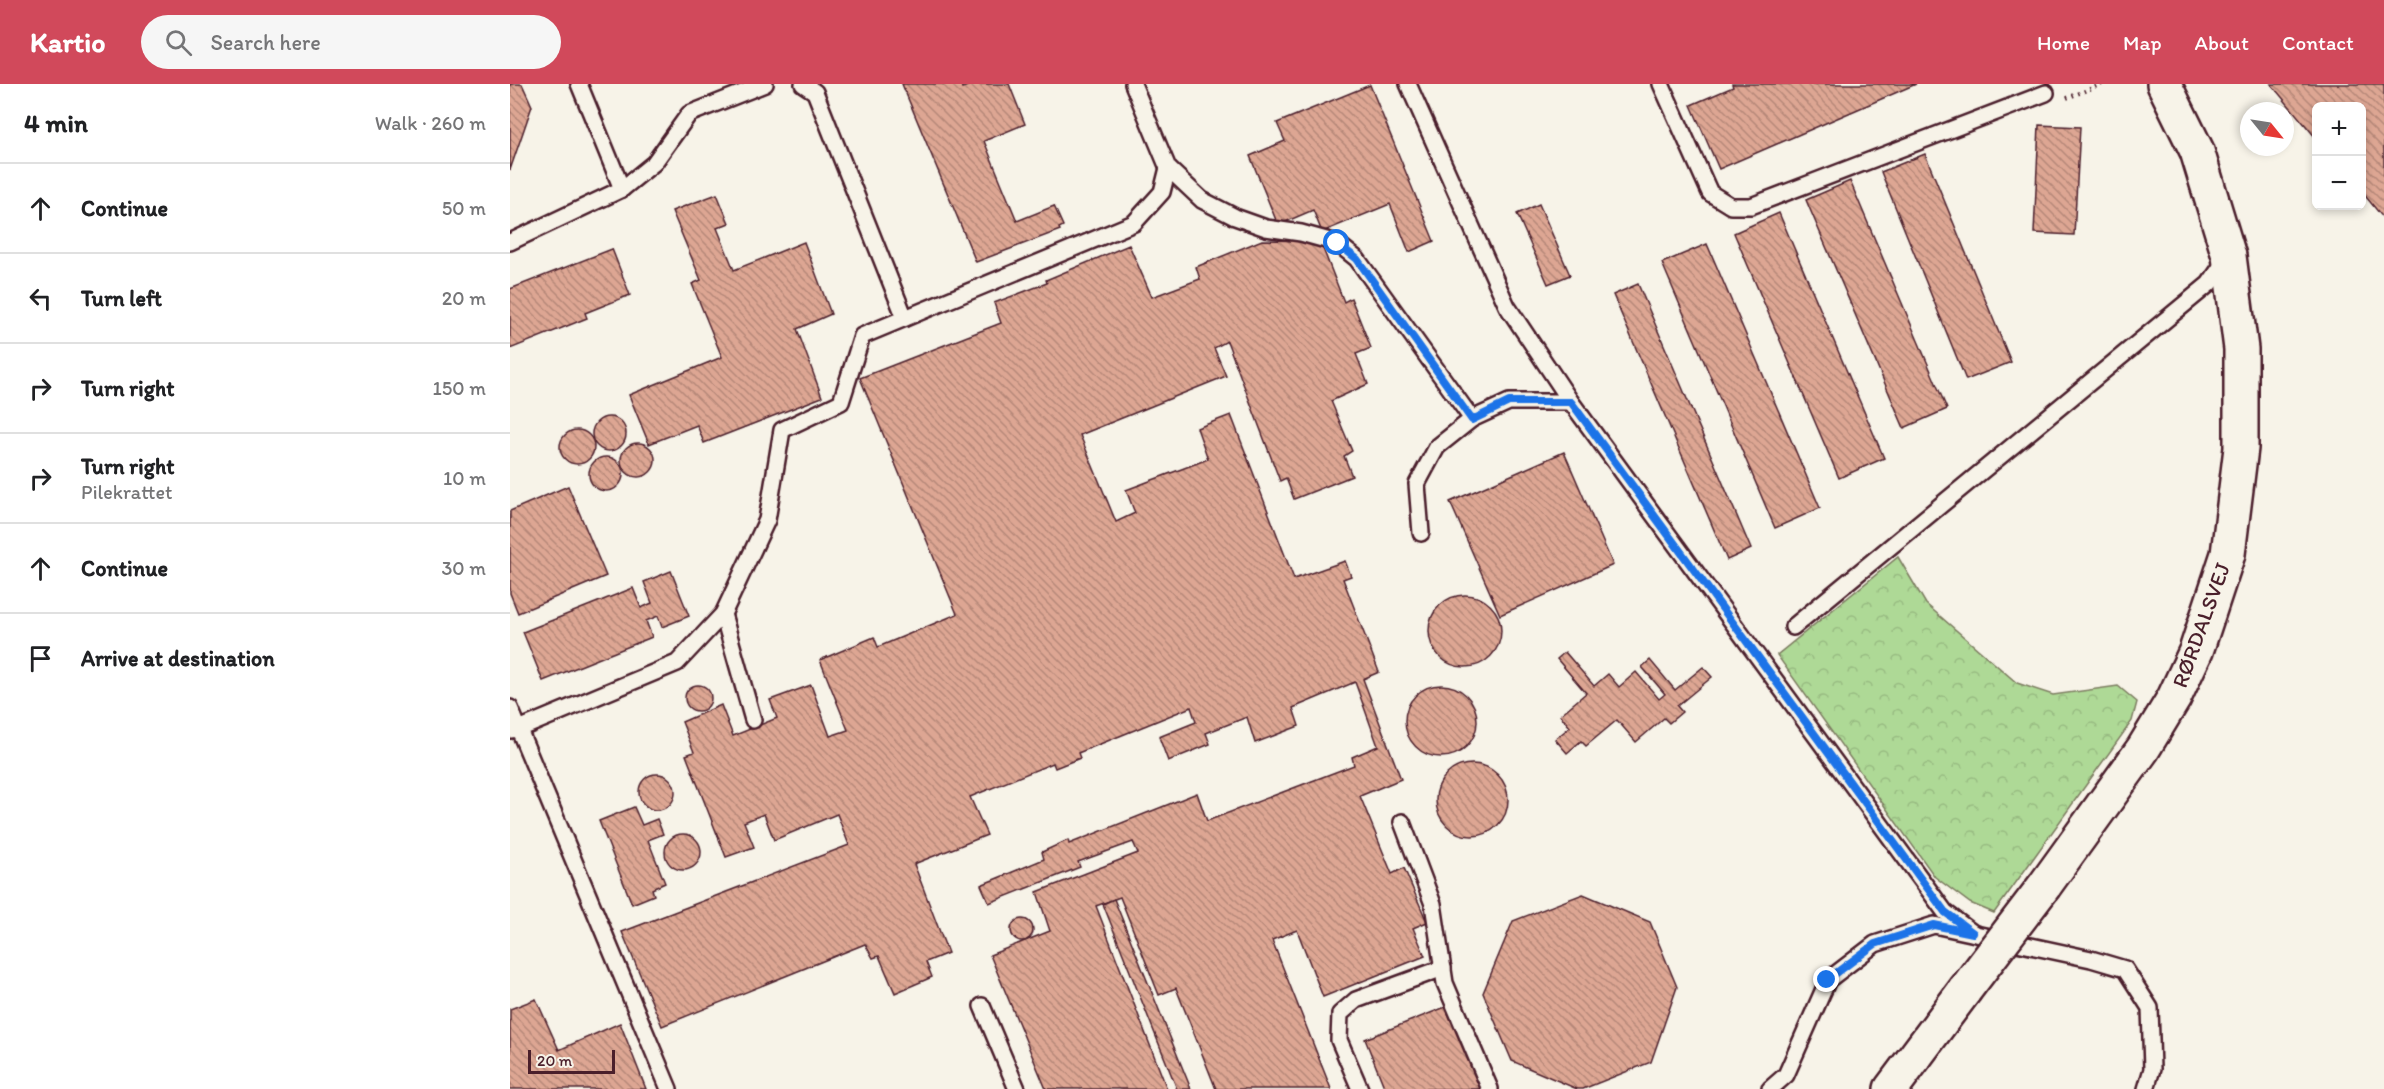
<!DOCTYPE html>
<meta charset="utf-8">
<style>
:root{--surface:#fff;--page:#f6f6f6;--text:#202124;--muted:#757577;--line:#e0e0e0;--accent:#d1495b}
body{margin:0;font-family:Itim,sans-serif;background:var(--page);color:var(--text)}
.controls{position:absolute;right:18px;top:18px;display:grid;overflow:hidden;border-radius:9px;box-shadow:0 3px 9px #0003}
.controls button{width:54px;height:54px;display:grid;place-items:center;padding:0;border:0;border-bottom:2px solid var(--line);background:var(--surface);color:var(--text);font:30px sans-serif}
.compass{position:absolute;left:1730px;top:18px;width:54px;height:54px;border-radius:50%;background:var(--surface);box-shadow:0 3px 9px #0003;rotate:120deg}
.scale{position:absolute;left:18px;bottom:15px;width:87px;box-sizing:border-box;padding-left:6px;border:3px solid #4a1f2b;border-top:0;font-size:16px;line-height:21px;white-space:nowrap;color:#4a1f2b;-webkit-text-stroke:4px #f7f3e8;paint-order:stroke}
.stop{position:absolute;width:18px;height:18px;margin:-14px;border:4px solid #1a73e8;border-radius:50%;background:#fff}
.stop.end{background:#1a73e8;border-color:#fff;box-shadow:0 2px 6px #0008}
.list{margin:0;padding:0;list-style:none}
h2{display:flex;justify-content:space-between;align-items:center;height:78px;margin:0;padding:0 24px;font-size:26px}
h2 small{font-size:20px;font-weight:400;color:var(--muted)}
.list li{display:grid;grid-template-columns:39px 1fr auto;gap:18px;align-items:center;box-sizing:border-box;height:90px;padding:0 24px;border-top:2px solid var(--line)}
.list b{display:block;font-size:22px;white-space:nowrap}
.list p{margin:0;font-size:20px;white-space:nowrap;color:var(--muted)}
.list em{font-size:20px;font-style:normal;color:var(--muted)}
.icon{flex:none;width:33px;height:33px;fill:none;stroke:currentColor;stroke-width:2;stroke-linecap:round;stroke-linejoin:round}
.map{position:relative;flex:none;width:1874px;height:1005px;overflow:hidden}
header{display:flex;align-items:center;gap:36px;box-sizing:border-box;height:84px;padding:0 30px;background:var(--accent);color:#fff}
header strong{font-size:28px}
nav{display:flex;gap:33px;margin-inline-start:auto;font-size:21px}
.search{width:420px;height:54px;background:var(--page);display:flex;align-items:center;gap:15px;box-sizing:border-box;padding:0 21px;border-radius:33px;color:var(--muted);font-size:22px}
main{display:flex}
aside{flex:1;background:var(--surface)}
.map>svg:first-child{display:block}
.forest{fill:url(#forest-crowns);stroke:#7c7c60;stroke-width:1.5}
.building{fill:url(#building-back-hatch);stroke:#4a1f2b;stroke-width:1.5}
.lines{fill:none;stroke-linecap:round;stroke-linejoin:round}
.lane-casing{stroke:#4a1f2b;stroke-width:20}
.secondary-casing{stroke:#4a1f2b;stroke-width:38}
.path{stroke:#4a1f2b;stroke-width:4;stroke-dasharray:1.5 4.5;stroke-linecap:butt}
.lane{stroke:#f7f3e8;stroke-width:15}
.secondary{stroke:#f7f3e8;stroke-width:33}
.secondary-bridge-casing{stroke:#4a1f2b;stroke-width:38;stroke-linecap:butt}
.secondary-bridge{stroke:#f7f3e8;stroke-width:33}
.route{stroke:#1a73e8;stroke-width:8}
.labels{text-anchor:middle;dominant-baseline:central;stroke-width:4.5;stroke-linejoin:round;paint-order:stroke}
.street-label{font-size:22px;fill:#4a1f2b;stroke:#f7f3e8}
</style>
<header>
<strong>Kartio</strong>
<div class="search"><svg class="icon" aria-label="search" viewBox="0 0 24 24"><circle cx="10" cy="10" r="6"/><path d="M15 15l6 6"/></svg>Search here</div>
<nav><a>Home</a><a>Map</a><a>About</a><a>Contact</a></nav>
</header>
<main>
<aside>
<h2>4 min<small>Walk · 260 m</small></h2>
<ul class="list">
<li><svg class="icon" aria-label="ahead" viewBox="0 0 24 24"><path d="M12 20V5M6 11l6-6 6 6"/></svg><div><b>Continue</b></div><em>50 m</em></li>
<li><svg class="icon" aria-label="left" viewBox="0 0 24 24"><path d="M17 20v-9H6M10 6l-5 5 5 5"/></svg><div><b>Turn left</b></div><em>20 m</em></li>
<li><svg class="icon" aria-label="right" viewBox="0 0 24 24"><path d="M7 20v-9h11M14 6l5 5-5 5"/></svg><div><b>Turn right</b></div><em>150 m</em></li>
<li><svg class="icon" aria-label="right" viewBox="0 0 24 24"><path d="M7 20v-9h11M14 6l5 5-5 5"/></svg><div><b>Turn right</b><p>Pilekrattet</p></div><em>10 m</em></li>
<li><svg class="icon" aria-label="ahead" viewBox="0 0 24 24"><path d="M12 20V5M6 11l6-6 6 6"/></svg><div><b>Continue</b></div><em>30 m</em></li>
<li><svg class="icon" aria-label="arrive" viewBox="0 0 24 24"><path d="M6 21V4h12l-3 4 3 4H6"/></svg><div><b>Arrive at destination</b></div></li>
</ul>
</aside>
<div class="map">
<svg width="1874" height="1005" viewBox="0 0 1874 1005">
<defs>
<pattern id="forest-crowns" width="20" height="18" patternUnits="userSpaceOnUse" patternTransform="scale(1.5)"><rect width="20" height="18" fill="#aed996"/><path d="M2 6a3 3 0 1 1 6 0M12 15a3 3 0 1 1 6 0" fill="none" stroke="#97ba81"/></pattern>
<pattern id="building-back-hatch" width="6" height="6" patternUnits="userSpaceOnUse" patternTransform="scale(1.5)"><rect width="6" height="6" fill="#dda693"/><path d="M-1 5l2 2M0 0l6 6M5-1l2 2" fill="none" stroke="#b58778"/></pattern>
</defs>
<rect width="100%" height="100%" fill="#f7f3e8"/>
<filter id="ink" filterUnits="userSpaceOnUse"><feTurbulence type="fractalNoise" baseFrequency=".0167" numOctaves="2"/><feDisplacementMap in="SourceGraphic" scale="12" xChannelSelector="R" yChannelSelector="G"/><feConvolveMatrix kernelMatrix="1 2 1 2 8 2 1 2 1" color-interpolation-filters="sRGB"/></filter>
<g filter="url(#ink)">
<path class="forest" d="M1388,473l28,47 91,79 36,12 65,-9 19,16 -5,19 -138,192 -24,-10 -35,-26 -158,-222z"/>
<g class="building">
<path d="M0,0h12l10,22 -22,64z"/>
<path d="M392,0h59l1,4 11,-4h36l16,40 -41,17 33,80 37,-15 9,20 -4,2 1,2 -84,32z"/>
<path d="M1222,0h184l-197,85 -28,-64 42,-18z"/>
<path d="M1761,0h113v135l-22,-27v-86h-46v32z"/>
<path d="M860,1l64,156 -25,11 -19,-48 -68,28 -9,-22 -35,15 -28,-69 35,-15 -8,-18z"/>
<path d="M1529,41l41,2 -6,108 -40,-2z"/>
<path d="M1415,70l86,208 -45,18 -85,-208z"/>
<path d="M1340,97l97,228 -43,19 -98,-228z"/>
<path d="M207,110l12,29 -12,5 17,42 70,-28 27,72 -34,15 25,68 -118,46 -7,-18 -48,19 -20,-49 93,-38 -30,-73 9,-4 -29,-69z"/>
<path d="M1029,120l31,71 -22,9 -31,-70z"/>
<path d="M1269,129l105,245 -45,20 -105,-245z"/>
<path d="M752,156l58,1 24,61 7,-4 20,50 -15,6 12,30 -37,17 21,50 -8,5 8,20 -58,23 -8,-21 -6,3 -53,-140 -13,7 12,28 -146,59 36,87 19,-9 -9,-23 82,-31 -11,-31 34,-13 63,164 51,-18 6,15 -8,3 36,93 -16,7 38,100 -41,17 32,78 12,-6 23,54 -14,6 12,28 -102,41 -26,-67 -25,10 59,149h-115l-40,-101 -17,7 -39,-98 -24,9 71,183h-121l-56,-134 60,-24 -13,-39 101,-39 -5,-11 -55,20 2,5 -91,36 -8,-18 63,-26 -2,-7 26,-12 1,4 128,-51 10,28 147,-56 -2,-8 26,-11 -23,-64 -62,26 6,18 -44,17 -8,-26 -41,16 4,11 -42,17 -9,-24 37,-15 -5,-15 -113,46 2,5 -25,10 -2,-5 -83,34 17,38 -73,29 34,89 -22,9 6,15 -37,16 -16,-37 -6,2 -8,-14 -203,82 -40,-94 227,-87 -12,-31 -63,26 -10,-26 -20,8 10,25 -28,10 -40,-102 8,-3 -12,-30 39,-17 12,31 44,-18 -7,-18 41,-15 19,51 18,-6 -28,-70 54,-23 4,10 79,-33 -97,-236 141,-55 -7,-20 53,-20 -1,-3 83,-35 23,52 48,-18 -4,-12z"/>
<path d="M1197,160l113,264 -45,20 -113,-265z"/>
<path d="M102,165l18,46 -45,18 2,5 -77,31v-60z"/>
<path d="M1128,200l113,265 -24,11 -114,-265z"/>
<circle cx="99" cy="350" r="17"/>
<circle cx="67" cy="363" r="17"/>
<circle cx="128" cy="376" r="17"/>
<path d="M1054,368l49,113 -113,50 -50,-113z"/>
<circle cx="96" cy="390" r="17"/>
<path d="M58,402l38,90 -88,37 -8,-20v-82z"/>
<path d="M161,487l18,45 -27,11 -4,-11 -12,5 6,16 -109,44 -20,-49 110,-44 8,20 11,-5 -8,-21z"/>
<circle cx="955" cy="547" r="36"/>
<path d="M1055,568l29,34 14,-12 11,13 17,-15 23,27 6,-5 -23,-27 8,-7 25,30 28,-23 9,10 -35,29 5,6 -13,11 -5,-5 -28,24 -19,-22 -31,26 -5,-5 -14,12 -12,-14 15,-12 -10,-12 26,-22 -29,-34z"/>
<circle cx="188" cy="614" r="13"/>
<circle cx="931" cy="637" r="36"/>
<circle cx="962" cy="716" r="36"/>
<circle cx="147" cy="708" r="18"/>
<path d="M124,723l8,18 15,-6 6,15 -15,6 17,43 -13,6 2,6 -22,9 -33,-83z"/>
<circle cx="173" cy="768" r="18"/>
<path d="M1073,810l67,28 27,65 -26,75 -68,27h-6l-65,-28 -29,-68 30,-72z"/>
<path d="M604,815l77,190h-14l-74,-185z"/>
<circle cx="512" cy="846" r="11"/>
<path d="M26,915l23,51 61,-27 26,66h-136v-80z"/>
<path d="M938,922l34,83h-97l-20,-50z"/>
</g>
<g class="lines">
<g class="lane-casing">
<g id="lane">
<path d="M293,0l12,8 90,226"/>
<path d="M623,0l35,84 34,32 33,17 31,11 35,5 36,10 20,16 115,160"/>
<path d="M898,0l99,222 64,96 374,510 28,21"/>
<path d="M1151,0l49,109 21,13h20l295,-113"/>
<path d="M112,105l32,-26 35,-49 76,-30"/>
<path d="M0,158l112,-53 -43,-105"/>
<path d="M911,449l-4,-49 20,-37 35,-28 37,-17h62"/>
<path d="M213,530l30,106"/>
<path d="M1283,543l416,-343 16,-23"/>
<path d="M0,624l159,381"/>
<path d="M0,646l9,-1 158,-66 46,-49 44,-94 15,-90 59,-28 21,-66 272,-113 28,-31 6,-24"/>
<path d="M892,738l31,82 12,79 45,106"/>
<path d="M472,922l35,83"/>
<path d="M850,1005l-21,-49 1,-26 16,-14 87,-32"/>
<path d="M1260,1005l16,-14 42,-95 47,-36 59,-19 157,34 34,10 25,39 2,61 -6,20"/>
</g>
</g>
<g class="secondary-casing">
<g id="secondary">
<path d="M1535,801l98,-136 31,-51 22,-47 32,-97 13,-106v-99l-12,-93 -32,-105 -33,-67"/>
<path d="M1381,1005l74,-99"/>
</g>
</g>
<path class="path" d="M1557,14l35,-14"/>
<use href="#lane" class="lane"/>
<use href="#secondary" class="secondary"/>
<g class="secondary-bridge-casing">
<path id="secondary-bridge" d="M1455,906l80,-105"/>
</g>
<use href="#secondary-bridge" class="secondary-bridge"/>
</g>
</g>
<g class="lines" filter="url(#ink)">
<path class="route" d="M827,159l20,16 115,161 37,-18h62l374,510 28,21 -39,-8 -59,19 -48,36"/>
</g>
<g class="labels">
<g class="street-label">
<text transform="translate(1691 541) rotate(-70)">RØRDALSVEJ</text>
</g>
</g>
</svg>
<div class="controls">
<button>+</button>
<button>−</button>
</div>
<svg class="compass" viewBox="-18 -18 36 36"><path d="M0-13l5 13h-10z" fill="#e53935"/><path d="M0 13l5-13h-10z" fill="#757577"/></svg>
<div class="scale">20 m</div>
<div class="stop" style="left:827px;top:159px"></div>
<div class="stop end" style="left:1317px;top:896px"></div>
</div>
</main>
